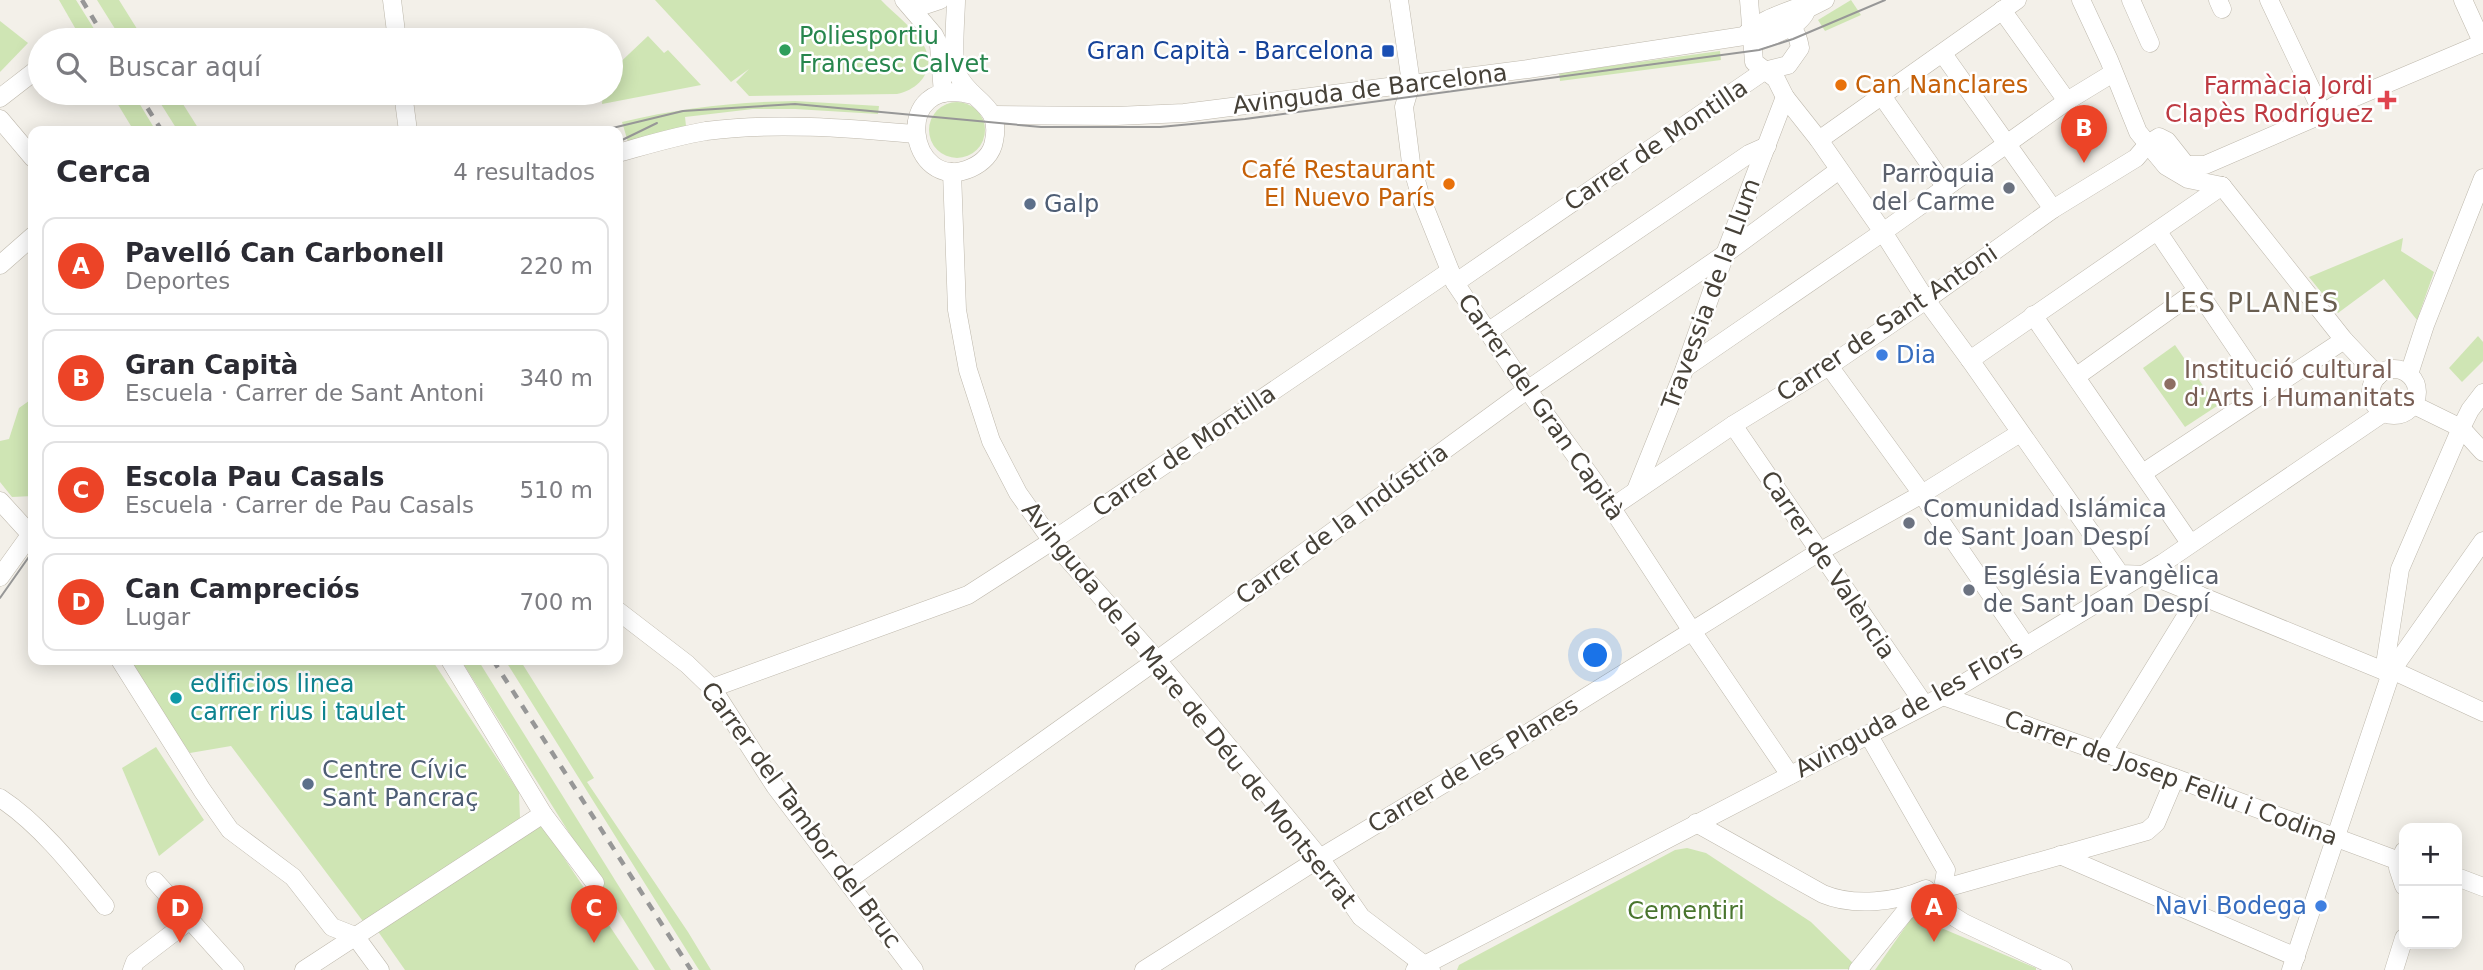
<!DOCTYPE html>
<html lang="es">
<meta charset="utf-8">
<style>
:root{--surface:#fff;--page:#f2f2f3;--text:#2b2b33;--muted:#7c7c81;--line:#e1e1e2;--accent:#ec4427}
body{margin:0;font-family:"DejaVu Sans",sans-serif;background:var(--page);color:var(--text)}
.controls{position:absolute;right:21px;bottom:21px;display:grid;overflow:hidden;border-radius:14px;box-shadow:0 4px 18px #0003}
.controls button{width:63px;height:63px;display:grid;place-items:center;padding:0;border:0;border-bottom:2px solid var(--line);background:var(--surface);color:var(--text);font:35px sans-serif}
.you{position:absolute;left:1596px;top:656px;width:24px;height:24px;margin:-18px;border:5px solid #fff;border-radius:50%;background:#1a73e8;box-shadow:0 0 0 10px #1a73e833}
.badge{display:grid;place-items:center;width:46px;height:46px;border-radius:50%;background:var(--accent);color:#fff;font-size:23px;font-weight:700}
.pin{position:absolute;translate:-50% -58px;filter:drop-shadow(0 2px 4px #0008)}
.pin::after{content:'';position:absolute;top:37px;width:24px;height:21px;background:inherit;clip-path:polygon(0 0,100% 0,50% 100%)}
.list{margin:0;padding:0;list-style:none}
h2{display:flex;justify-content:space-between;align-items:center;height:91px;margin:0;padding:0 28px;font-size:30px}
h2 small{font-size:23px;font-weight:400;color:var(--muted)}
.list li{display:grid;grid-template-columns:46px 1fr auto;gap:21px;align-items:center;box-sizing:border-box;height:98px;margin:0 14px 14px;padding:0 14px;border:2px solid var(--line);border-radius:14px}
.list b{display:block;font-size:26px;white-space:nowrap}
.list p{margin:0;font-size:23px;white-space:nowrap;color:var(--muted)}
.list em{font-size:23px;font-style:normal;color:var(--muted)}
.icon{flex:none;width:38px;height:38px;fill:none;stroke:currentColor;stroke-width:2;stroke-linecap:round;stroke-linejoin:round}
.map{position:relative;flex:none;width:2483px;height:970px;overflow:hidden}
.search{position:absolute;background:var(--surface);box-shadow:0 4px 18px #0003;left:28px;top:28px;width:595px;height:77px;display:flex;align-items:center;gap:18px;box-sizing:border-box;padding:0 24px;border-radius:38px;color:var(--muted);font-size:26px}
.panel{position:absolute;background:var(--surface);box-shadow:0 4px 18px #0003;left:28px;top:126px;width:595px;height:539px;border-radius:14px}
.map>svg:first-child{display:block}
.green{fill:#cfe5b4}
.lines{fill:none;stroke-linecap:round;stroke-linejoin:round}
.minor-casing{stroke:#beb8ac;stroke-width:19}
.minor{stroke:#fff;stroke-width:18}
.tram{stroke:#979797;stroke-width:2}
.rail{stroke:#979797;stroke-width:4.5;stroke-dasharray:9 9;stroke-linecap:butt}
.leisure-dot{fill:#2e9e5b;stroke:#fff;stroke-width:2.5}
.transit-dot{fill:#1a4fb4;stroke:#fff;stroke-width:2.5}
.food-dot{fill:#e8710a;stroke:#fff;stroke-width:2.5}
.health-dot{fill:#e0444e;stroke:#fff;stroke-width:2.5}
.worship-dot{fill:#6b7280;stroke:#fff;stroke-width:2.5}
.service-dot{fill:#5c6f8a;stroke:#fff;stroke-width:2.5}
.shop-dot{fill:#3f7fe0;stroke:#fff;stroke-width:2.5}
.education-dot{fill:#8d6e63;stroke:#fff;stroke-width:2.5}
.culture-dot{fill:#0f9aa8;stroke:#fff;stroke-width:2.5}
.labels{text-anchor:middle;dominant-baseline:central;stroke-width:5;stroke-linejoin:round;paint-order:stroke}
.leisure-label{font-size:24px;fill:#27864d;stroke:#fff;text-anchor:start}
.transit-label{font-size:24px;fill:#164399;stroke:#fff;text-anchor:end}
.food-label{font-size:24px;fill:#c56008;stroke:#fff;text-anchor:start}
.health-label{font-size:24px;fill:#be3a42;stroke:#fff;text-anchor:end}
.street-label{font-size:24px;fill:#464138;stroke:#fff}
.worship-label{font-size:24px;fill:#5b616d;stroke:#fff;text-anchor:start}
.service-label{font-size:24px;fill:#4e5e75;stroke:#fff;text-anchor:start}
.shop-label{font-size:24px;fill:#366cbe;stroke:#fff;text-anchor:start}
.education-label{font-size:24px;fill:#785e54;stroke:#fff;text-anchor:start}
.culture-label{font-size:24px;fill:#0d838f;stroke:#fff;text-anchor:start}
.park-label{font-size:24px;fill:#49752e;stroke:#fff}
.neighbourhood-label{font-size:26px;letter-spacing:2px;fill:#695e50;stroke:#fff}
</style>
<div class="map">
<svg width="2483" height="970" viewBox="0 0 2483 970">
<rect width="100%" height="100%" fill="#f3f0e9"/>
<g class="green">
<path d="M59,0h17l25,40h-19z"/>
<path d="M97,0h22l25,40h-22z"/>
<path d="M655,0h226c13,14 33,28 42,44 14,24 -2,45 -26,50l-148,2 -13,-14 13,-13 -18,13z"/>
<path d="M1851,0l10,15 -36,16 -7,-11z"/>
<path d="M0,21l28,22 -28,29z"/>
<path d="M648,36l16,17 4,-3 33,35 -99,19 1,-11h8v-22z"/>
<path d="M1720,51l1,9 -161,21 -1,-8z"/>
<path d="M111,93h22l23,38h-22z"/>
<path d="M154,93h22l24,38h-22z"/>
<path d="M795,101l84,5 -1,8 -83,-5h-42l-68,8 1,9 -58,16 -6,-20c58,-14 114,-20 173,-21z"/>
<circle cx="957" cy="130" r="28"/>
<path d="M2403,238l-2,13 33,21 -17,48 -33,-41 -46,34 -29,-36z"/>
<path d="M2478,336l5,6v19l-21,21 -13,-14z"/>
<path d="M2175,345l42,61 -32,21 -42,-59z"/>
<path d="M33,398v98l-21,1 -12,-15v-41l9,-2 10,-31z"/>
<path d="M126,660h306l87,132 1,27 -155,105 -134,-178 -41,7z"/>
<path d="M461,660h17l193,310h-16z"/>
<path d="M505,660h15l74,118 -7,4 101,150 23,38h-12z"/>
<path d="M156,747l48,73 -45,36 -37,-88z"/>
<path d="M542,825l97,145h-234l-28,-40z"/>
<path d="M1687,848l19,5 105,69 48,47 -402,1 2,-5 216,-115z"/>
<path d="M1913,916l123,52v2h-161z"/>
</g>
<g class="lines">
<g class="minor-casing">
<g id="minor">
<path d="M392,0l5,40"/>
<path d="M904,0l30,35 5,10 4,48"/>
<path d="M956,0c0,16 -5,62 2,75 13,27 44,29 36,66 -2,13 -12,22 -23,27 -63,28 -83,-96 2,-73"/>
<path d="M1399,0l12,83 -7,24 7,56 10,35 34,85 64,95 75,103 98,150 98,144"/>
<path d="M1749,0l5,62 22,17 9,18 34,43 64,92 43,68 44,60 150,214 30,1 234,96 8,-1 91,42"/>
<path d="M2081,0l28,60 29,72 28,34 22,13 34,7"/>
<path d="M2131,0l19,43"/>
<path d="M2218,0l4,9"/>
<path d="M2269,0l54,114"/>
<path d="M2463,0l20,44"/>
<path d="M908,2l14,4 18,-6"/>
<path d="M2002,10l65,91"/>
<path d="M1753,42c17,-6 48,-14 54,-33l18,-9"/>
<path d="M1943,54l110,155"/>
<path d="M403,93l5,38"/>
<path d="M1882,96l63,90"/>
<path d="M0,98l40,-31"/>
<path d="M993,115l123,1 68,-3 344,-44 216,-33c14,-15 36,-22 55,-29l8,2"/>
<path d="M0,119l33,39"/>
<path d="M1819,140l198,-140"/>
<path d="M618,153c29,-8 58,-17 88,-22 69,-9 140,-3 209,3"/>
<path d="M952,172l5,138 11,60 23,71 27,52 34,48 105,119 163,198 41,59 70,53"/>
<path d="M2222,186l122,154 34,36"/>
<path d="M2158,232l108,160"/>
<path d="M0,265l33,-29"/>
<path d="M1455,283l309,-212 24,-6 12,-17c-3,-18 -9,-26 -26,-31"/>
<path d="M2033,315l157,228"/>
<path d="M1489,331l260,-177 18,-8"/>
<path d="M1970,360l252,-174"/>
<path d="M1829,366l88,121 109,159"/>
<path d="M1685,368l198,-136 184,-131 46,-28"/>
<circle cx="2394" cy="392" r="23"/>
<path d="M2409,374l16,-49 58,-147"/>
<path d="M2077,376l119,-85"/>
<path d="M2414,405l47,23 22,24"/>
<path d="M1733,425l191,279"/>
<path d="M2143,473l201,-133"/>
<path d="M1636,490l49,-122 40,-114 60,-157"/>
<path d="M0,501l31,34"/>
<path d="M1611,508l122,-83 96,-59 97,-66 127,-91 83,-51 12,-14 11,-7 8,4 19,24h19l118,-51 11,-8 149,-63"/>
<path d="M0,577l33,-46"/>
<path d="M618,611l69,53 25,24 63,98 139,184"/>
<path d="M120,660l82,130 28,40 63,47 39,50 23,9"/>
<path d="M450,660l93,154 52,69"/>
<path d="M2384,671l16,-102 61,-141 9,-18 13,-17"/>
<path d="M712,688l256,-93 84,-54 398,-270"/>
<path d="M1943,696l232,82 224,83"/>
<path d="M1868,734l78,136 -2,12"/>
<path d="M2102,753l97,-158"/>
<path d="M0,798c40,26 75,71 105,108"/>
<path d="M1696,823l127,71c31,13 73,8 103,-5"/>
<path d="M2404,851l-6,17 6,18"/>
<path d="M2060,855l236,102"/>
<path d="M2457,877l26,10"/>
<path d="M155,881l80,89"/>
<path d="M847,881l310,-221 360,-263 208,-143 114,-84"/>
<path d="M1949,887l198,-56 9,-8 19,-45"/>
<path d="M1940,908l24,15 99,47"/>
<path d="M355,936l25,34"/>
<path d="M132,970l3,-8 55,-42"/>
<path d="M304,970l239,-156"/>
<path d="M1144,970l176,-112 218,-131 281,-175 103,-58 98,-61"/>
<path d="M1415,970l528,-274 220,-133 220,-150"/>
<path d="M1858,970l47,-58 10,-8 13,-2"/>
<path d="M2291,970l101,-300 91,-129"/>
<path d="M2394,970l10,-32"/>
</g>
</g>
<use href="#minor" class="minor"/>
<g class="tram">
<path d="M600,131l83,-20 112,-7 246,23h119l85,-8 514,-69 34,-11 92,-39"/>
<path d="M618,142l39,-19"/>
<path d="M0,598l33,-47"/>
</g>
<g class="rail">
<path d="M82,0l24,40"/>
<path d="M138,93l24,38"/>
<path d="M493,660l198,310"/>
</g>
</g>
<circle class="leisure-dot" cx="785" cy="50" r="7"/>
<rect class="transit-dot" x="1381" y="44" width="14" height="14" rx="3.5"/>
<g class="food-dot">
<circle cx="1841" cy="85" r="7"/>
<circle cx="1449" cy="184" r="7"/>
</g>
<path class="health-dot" d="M2383.5 89.5h7v7h7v7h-7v7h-7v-7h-7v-7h7z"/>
<g class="worship-dot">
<circle cx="2009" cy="188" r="7"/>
<circle cx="1909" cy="523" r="7"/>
<circle cx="1969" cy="590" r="7"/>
</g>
<g class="service-dot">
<circle cx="1030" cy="204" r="7"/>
<circle cx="308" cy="784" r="7"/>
</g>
<g class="shop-dot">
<circle cx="1882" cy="355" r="7"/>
<circle cx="2321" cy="906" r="7"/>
</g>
<circle class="education-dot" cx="2170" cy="384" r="7"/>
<circle class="culture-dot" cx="176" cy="698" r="7"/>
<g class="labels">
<g class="leisure-label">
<text x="799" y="36">Poliesportiu<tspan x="799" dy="28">Francesc Calvet</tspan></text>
</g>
<g class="transit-label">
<text x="1374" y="51">Gran Capità - Barcelona</text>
</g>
<g class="food-label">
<text x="1855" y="85">Can Nanclares</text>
<text x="1435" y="170" text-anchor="end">Café Restaurant<tspan x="1435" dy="28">El Nuevo París</tspan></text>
</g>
<g class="health-label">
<text x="2373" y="86">Farmàcia Jordi<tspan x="2373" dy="28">Clapès Rodríguez</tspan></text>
</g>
<g class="street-label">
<text transform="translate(1370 89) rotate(-7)">Avinguda de Barcelona</text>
<text transform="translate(1656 145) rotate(-34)">Carrer de Montilla</text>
<text transform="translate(1711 294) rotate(-70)">Travessia de la Llum</text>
<text transform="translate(1887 323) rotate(-34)">Carrer de Sant Antoni</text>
<text transform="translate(1541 407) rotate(55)">Carrer del Gran Capità</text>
<text transform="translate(1184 451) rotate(-34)">Carrer de Montilla</text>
<text transform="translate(1342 524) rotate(-36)">Carrer de la Indústria</text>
<text transform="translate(1828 565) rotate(56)">Carrer de València</text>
<text transform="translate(1189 705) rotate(51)">Avinguda de la Mare de Déu de Montserrat</text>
<text transform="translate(1909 709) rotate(-29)">Avinguda de les Flors</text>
<text transform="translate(1473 765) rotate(-31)">Carrer de les Planes</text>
<text transform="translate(2171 778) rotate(20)">Carrer de Josep Feliu i Codina</text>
<text transform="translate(801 815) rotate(54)">Carrer del Tambor del Bruc</text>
</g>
<g class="worship-label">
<text x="1995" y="174" text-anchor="end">Parròquia<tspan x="1995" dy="28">del Carme</tspan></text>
<text x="1923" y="509">Comunidad Islámica<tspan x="1923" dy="28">de Sant Joan Despí</tspan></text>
<text x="1983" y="576">Església Evangèlica<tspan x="1983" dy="28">de Sant Joan Despí</tspan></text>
</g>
<g class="service-label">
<text x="1044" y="204">Galp</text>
<text x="322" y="770">Centre Cívic<tspan x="322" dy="28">Sant Pancraç</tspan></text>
</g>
<g class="shop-label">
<text x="1896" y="355">Dia</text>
<text x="2307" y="906" text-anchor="end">Navi Bodega</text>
</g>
<g class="education-label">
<text x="2184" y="370">Institució cultural<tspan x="2184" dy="28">d'Arts i Humanitats</tspan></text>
</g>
<g class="culture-label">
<text x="190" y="684">edificios linea<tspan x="190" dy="28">carrer rius i taulet</tspan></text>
</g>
<g class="park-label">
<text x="1686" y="911">Cementiri</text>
</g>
<g class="neighbourhood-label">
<text x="2252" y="303">LES PLANES</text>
</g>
</g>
</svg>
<div class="controls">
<button>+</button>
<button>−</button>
</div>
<div class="you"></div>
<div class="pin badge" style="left:1934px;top:942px">A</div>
<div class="pin badge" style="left:2084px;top:163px">B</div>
<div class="pin badge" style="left:594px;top:943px">C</div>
<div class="pin badge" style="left:180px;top:943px">D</div>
<div class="search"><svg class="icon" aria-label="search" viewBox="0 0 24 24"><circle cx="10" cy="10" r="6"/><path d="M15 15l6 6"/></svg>Buscar aquí</div>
<section class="panel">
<h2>Cerca<small>4 resultados</small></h2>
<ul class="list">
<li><span class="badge">A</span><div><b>Pavelló Can Carbonell</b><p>Deportes</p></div><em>220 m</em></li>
<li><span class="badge">B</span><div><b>Gran Capità</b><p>Escuela · Carrer de Sant Antoni</p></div><em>340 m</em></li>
<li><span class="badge">C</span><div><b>Escola Pau Casals</b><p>Escuela · Carrer de Pau Casals</p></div><em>510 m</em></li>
<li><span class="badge">D</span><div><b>Can Campreciós</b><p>Lugar</p></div><em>700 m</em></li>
</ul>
</section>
</div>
